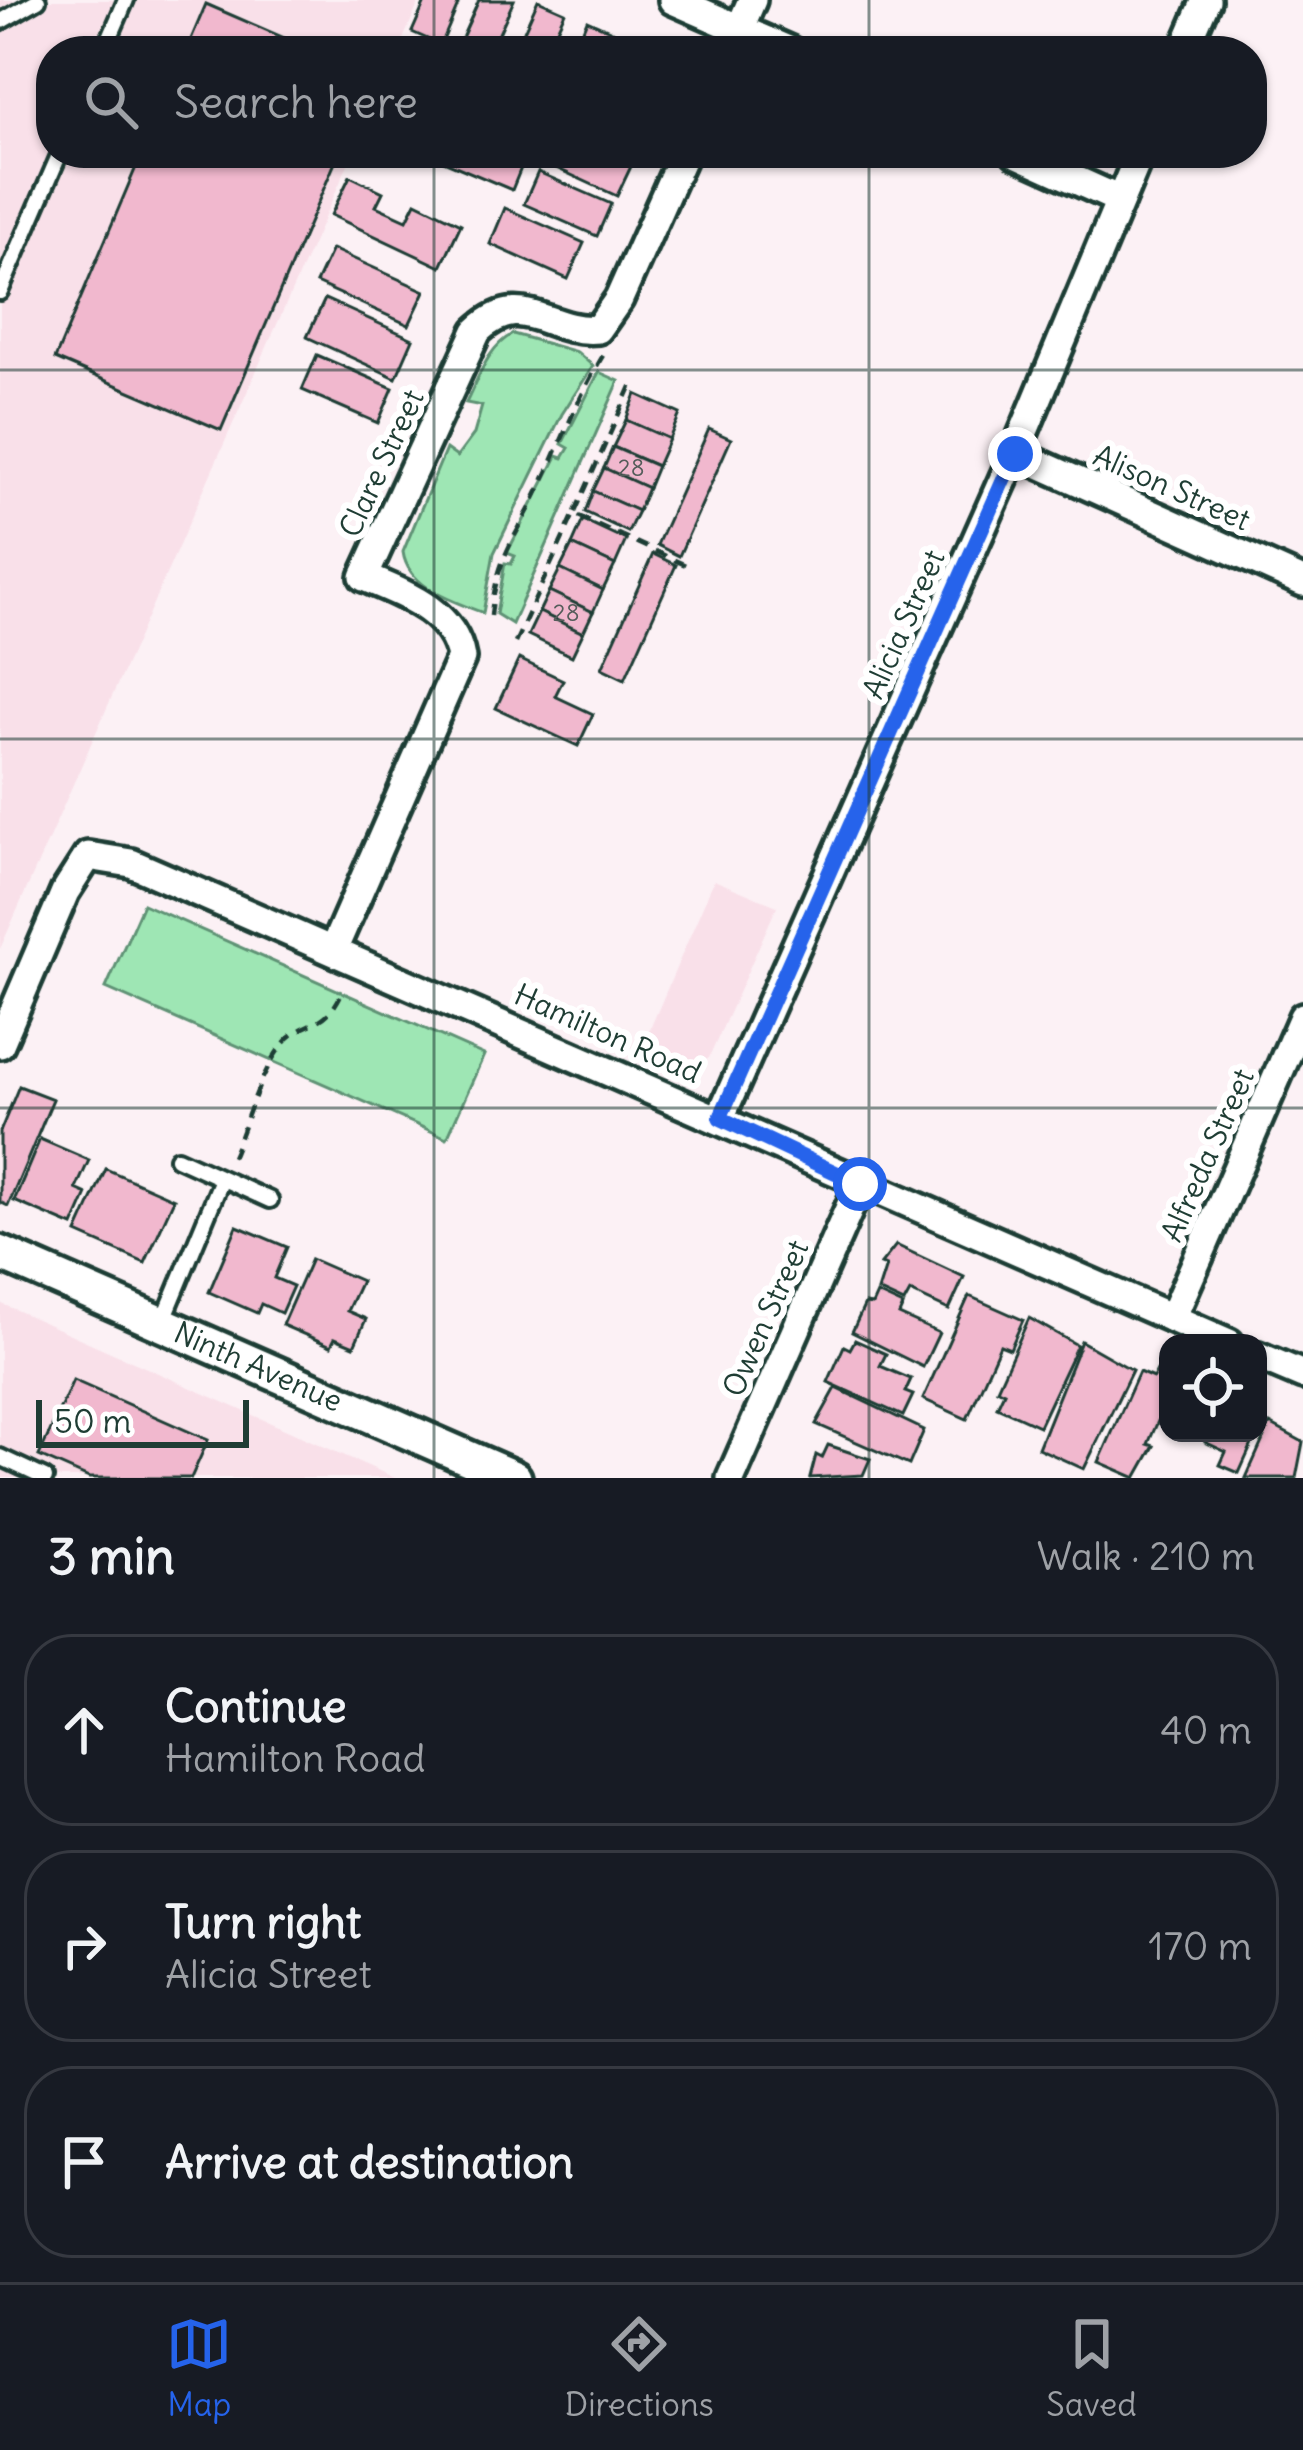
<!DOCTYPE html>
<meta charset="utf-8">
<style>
:root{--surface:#171b24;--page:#242831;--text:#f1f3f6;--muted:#9ea1a6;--line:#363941;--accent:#2563eb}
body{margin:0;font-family:Delius,sans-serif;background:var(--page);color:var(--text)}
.controls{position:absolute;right:36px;bottom:36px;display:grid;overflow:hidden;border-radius:24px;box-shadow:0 3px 9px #0004}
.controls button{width:108px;height:108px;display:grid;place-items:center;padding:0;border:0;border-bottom:3px solid var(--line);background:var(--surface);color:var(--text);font:60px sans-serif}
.scale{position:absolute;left:36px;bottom:30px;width:213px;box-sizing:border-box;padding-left:12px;border:6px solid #1f3d34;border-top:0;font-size:33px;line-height:42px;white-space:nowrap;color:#1f3d34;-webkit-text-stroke:9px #fff;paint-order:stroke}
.stop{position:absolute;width:36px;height:36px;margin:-27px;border:9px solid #2563eb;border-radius:50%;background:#fff}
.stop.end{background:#2563eb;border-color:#fff;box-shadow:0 3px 12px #0008}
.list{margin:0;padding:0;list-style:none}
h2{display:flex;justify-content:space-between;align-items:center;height:156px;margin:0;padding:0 48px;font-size:51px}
h2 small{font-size:39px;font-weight:400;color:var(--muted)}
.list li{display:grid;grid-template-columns:78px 1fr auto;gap:36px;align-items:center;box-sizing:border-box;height:192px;margin:0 24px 24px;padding:0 24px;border:3px solid var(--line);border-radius:48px}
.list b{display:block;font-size:45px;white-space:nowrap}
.list p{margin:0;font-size:39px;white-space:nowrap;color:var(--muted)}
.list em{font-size:39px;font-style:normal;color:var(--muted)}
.icon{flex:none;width:66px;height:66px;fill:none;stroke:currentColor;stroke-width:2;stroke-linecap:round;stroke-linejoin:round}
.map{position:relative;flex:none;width:1303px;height:1478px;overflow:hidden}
.search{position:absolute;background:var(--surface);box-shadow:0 3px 9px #0004;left:36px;right:36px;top:36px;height:132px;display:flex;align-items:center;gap:30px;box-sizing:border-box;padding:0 42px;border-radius:48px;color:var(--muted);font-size:45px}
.sheet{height:804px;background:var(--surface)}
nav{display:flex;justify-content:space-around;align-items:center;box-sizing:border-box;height:168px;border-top:3px solid var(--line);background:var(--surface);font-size:33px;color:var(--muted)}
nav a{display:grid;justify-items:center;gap:6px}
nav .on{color:var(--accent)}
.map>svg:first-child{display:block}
.built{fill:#f9e0e9}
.green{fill:#9ee6b4;stroke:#5e9274;stroke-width:3}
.building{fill:#f1b8ce;stroke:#1f3d34;stroke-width:3}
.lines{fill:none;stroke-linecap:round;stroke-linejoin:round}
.service-casing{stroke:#1f3d34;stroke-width:22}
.minor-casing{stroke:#1f3d34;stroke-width:36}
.tertiary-casing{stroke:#1f3d34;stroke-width:42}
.path{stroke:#1f3d34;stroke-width:4.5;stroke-dasharray:12 9;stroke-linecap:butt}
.service{stroke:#fff;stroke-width:14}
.minor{stroke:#fff;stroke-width:27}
.tertiary{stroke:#fff;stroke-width:33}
.route{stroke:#2563eb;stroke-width:15}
.grid{fill:none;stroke:#1f3d34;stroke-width:3;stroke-opacity:0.55}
.labels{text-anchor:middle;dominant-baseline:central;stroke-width:12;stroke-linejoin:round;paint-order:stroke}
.number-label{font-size:24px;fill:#545c5a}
.street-label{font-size:30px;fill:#1f3d34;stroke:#fff}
</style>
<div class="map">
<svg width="1303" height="1478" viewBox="0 0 1303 1478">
<rect width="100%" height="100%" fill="#fcf1f5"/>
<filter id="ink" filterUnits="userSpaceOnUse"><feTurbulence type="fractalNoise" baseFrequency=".00833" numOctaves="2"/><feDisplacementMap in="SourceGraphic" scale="24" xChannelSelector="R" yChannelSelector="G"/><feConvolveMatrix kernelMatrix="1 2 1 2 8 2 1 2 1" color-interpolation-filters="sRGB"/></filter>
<g filter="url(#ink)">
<g class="built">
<path d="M0,0h420l-22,51h-347v102h302l-353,796z"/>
<path d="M714,880l63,26 -68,152 -21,12 -47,-20z"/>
<path d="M0,1303l395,175h-395z"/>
</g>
<g class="green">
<path d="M513,334l64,18 16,14 -31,48 -68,139 -11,60c-30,-12 -75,-25 -80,-61l43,-103 11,8 17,-23 8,-28 -16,-3c12,-24 22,-57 47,-69z"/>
<path d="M599,372l20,9 -107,243 -16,-10 9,-51 6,1 4,-8 -8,-3 50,-97 6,2 6,-10 -7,-4z"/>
<path d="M143,904l341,151 -37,83 -341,-150z"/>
</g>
<g class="building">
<path d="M426,0h34l-19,45 -29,-13z"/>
<path d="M479,0h35l-23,51h-30l-4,-2z"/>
<path d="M538,0l27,12 -18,39h-32z"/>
<path d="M206,4l108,47h-128z"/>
<path d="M587,20l27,12 -8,19h-32z"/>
<path d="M142,153h197l-118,277 -166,-71z"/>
<path d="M444,153h83l-15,37 -71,-30z"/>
<path d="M544,153h80l11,5 -18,38 -76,-35z"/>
<path d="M538,172l73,32 -14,32 -73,-32z"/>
<path d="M350,176l33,16 -7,14 31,14 9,-18 45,22 -20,43 -110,-52z"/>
<path d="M505,208l79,35 -16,36 -78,-35z"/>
<path d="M332,249l93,42 -16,34 -93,-42z"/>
<path d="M325,299l88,40 -17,39 -89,-41z"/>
<path d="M317,355l76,33 -15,35 -76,-33z"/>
<path d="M636,394l44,20 -11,25 -43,-19z"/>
<path d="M626,420l43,19 -12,27 -44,-19z"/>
<path d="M709,429l22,10 -52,117 -22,-11z"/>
<path d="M613,447l44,19 -9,22 -44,-20z"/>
<path d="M604,468l44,20 -10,23 -45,-20z"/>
<path d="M593,491l45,20 -10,21 -43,-20z"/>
<path d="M583,520l43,20 -11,25 -43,-20z"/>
<path d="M572,545l43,20 -12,25 -43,-21z"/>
<path d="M653,554l23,11 -51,114 -23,-11z"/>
<path d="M560,569l43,21 -10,22 -44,-21z"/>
<path d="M549,591l44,21 -10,21 -44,-21z"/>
<path d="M539,612l44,21 -11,23 -44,-21z"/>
<path d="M519,659l44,21 -8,16 38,18 -15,32 -82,-38z"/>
<path d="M19,1086l34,13 -45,107 -8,-4v-70z"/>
<path d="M40,1139l49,21 -13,29 11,5 -14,32 -59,-25z"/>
<path d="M106,1169l68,30 -29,64 -68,-30z"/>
<path d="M237,1226l50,21 -13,31 19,8 -12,27 -20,-9 -4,9 -48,-21z"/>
<path d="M896,1245l68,32 -15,33 -39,-18 -6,11 -26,-12 8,-25 -5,-2z"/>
<path d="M311,1259l50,22 -14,30 19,8 -12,27 -19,-8 -4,8 -49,-21z"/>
<path d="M877,1294l26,12 -4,9 40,18 -16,34 -71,-35 13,-28 7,1z"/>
<path d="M969,1296l54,24 -13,29 -10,-4 -33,74 -44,-20z"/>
<path d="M1029,1318l48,27 -38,81 -42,-19 7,-15 -7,-3z"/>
<path d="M855,1340l31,14 -6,12 31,13 -6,13 8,3 -10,21 -75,-34 16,-36 6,3z"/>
<path d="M1081,1341l51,29 -48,99 -46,-21z"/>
<path d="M1157,1370l11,5v40l-6,-3 -14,32 6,2 -18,32 -37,-16 40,-90 14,6z"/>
<path d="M73,1380l135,60 -17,38h-102l-50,-22z"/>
<path d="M836,1388l88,42 -15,35 -93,-41z"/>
<path d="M1270,1424l33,18 -7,36h-50z"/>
<path d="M1209,1433h48l-18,40 -19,-8 6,-13 -21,-10z"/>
<path d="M828,1445l42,14 -7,16 -53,3 6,-23 6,3z"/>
</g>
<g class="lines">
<g class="service-casing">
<g id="service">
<path d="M0,22l38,-22"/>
<path d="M104,51l22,-51"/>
<path d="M0,292l60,-139"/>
<path d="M177,1158l93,42"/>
<path d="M162,1324l60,-145"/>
<path d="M0,1457l45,21"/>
</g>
</g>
<g class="minor-casing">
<g id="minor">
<path d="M673,0l117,51"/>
<path d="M730,51l22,-51"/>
<path d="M1184,51l22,-51"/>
<path d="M1016,153l104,47"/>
<path d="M1015,453l288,129"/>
<path d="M334,948l127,-290c-8,-47 -57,-64 -97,-81l113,-246c46,-43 69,3 121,-2l21,-30 65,-146"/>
<path d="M0,1044l65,-152 23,-36 43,7 1098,480"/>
<path d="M720,1118l295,-665 125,-300"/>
<path d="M1172,1318l131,-301"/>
<path d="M1258,1356l45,19"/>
<path d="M731,1478l129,-294"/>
</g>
</g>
<g class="tertiary-casing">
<g id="tertiary">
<path id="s1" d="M0,1253l514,225"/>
</g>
</g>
<g class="path">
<path d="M575,512l59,-132"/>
<path d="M491,616c6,-66 29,-82 53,-137 20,-43 35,-84 60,-125"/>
<path d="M515,643l59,-129 118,54"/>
<path d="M232,1157c15,-35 27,-83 51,-113 24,-28 42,-11 61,-56"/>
</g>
<use href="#service" class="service"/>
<use href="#minor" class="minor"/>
<use href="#tertiary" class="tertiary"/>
</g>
</g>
<g class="lines" filter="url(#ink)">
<path class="route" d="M860,1184l-140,-66 295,-664"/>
</g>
<path class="grid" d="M434,0v51M869,0v51M434,153v1325M869,153v1325M0,370h1303M0,739h1303M0,1108h1303"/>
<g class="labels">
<g class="number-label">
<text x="631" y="467">28</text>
<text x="566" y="612">28</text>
</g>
<g class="street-label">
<text transform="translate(381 463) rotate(-65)">Clare Street</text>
<text transform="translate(1172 487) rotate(24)">Alison Street</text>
<text transform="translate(903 624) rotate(-66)">Alicia Street</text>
<text transform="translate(608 1033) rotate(24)">Hamilton Road</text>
<text transform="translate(1207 1155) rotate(-66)">Alfreda Street</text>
<text transform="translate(765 1318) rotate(-66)">Owen Street</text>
<text stroke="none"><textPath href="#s1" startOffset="282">Ninth Avenue</textPath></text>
</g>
</g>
</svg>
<div class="controls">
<button><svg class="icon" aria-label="locate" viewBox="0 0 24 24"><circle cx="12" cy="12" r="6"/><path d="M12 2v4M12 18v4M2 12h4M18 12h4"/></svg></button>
</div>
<div class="scale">50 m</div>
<div class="stop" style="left:860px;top:1184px"></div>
<div class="stop end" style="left:1015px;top:454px"></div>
<div class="search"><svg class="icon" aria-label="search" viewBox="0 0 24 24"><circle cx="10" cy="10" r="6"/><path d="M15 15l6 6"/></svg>Search here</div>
</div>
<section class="sheet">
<h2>3 min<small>Walk · 210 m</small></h2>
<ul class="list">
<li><svg class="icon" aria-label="ahead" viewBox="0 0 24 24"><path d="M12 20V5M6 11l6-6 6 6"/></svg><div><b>Continue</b><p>Hamilton Road</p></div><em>40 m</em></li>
<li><svg class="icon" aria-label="right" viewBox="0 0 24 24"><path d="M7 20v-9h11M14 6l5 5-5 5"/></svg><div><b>Turn right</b><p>Alicia Street</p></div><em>170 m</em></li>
<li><svg class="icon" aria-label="arrive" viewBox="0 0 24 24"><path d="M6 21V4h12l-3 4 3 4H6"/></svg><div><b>Arrive at destination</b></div></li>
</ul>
</section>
<nav>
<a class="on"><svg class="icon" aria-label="map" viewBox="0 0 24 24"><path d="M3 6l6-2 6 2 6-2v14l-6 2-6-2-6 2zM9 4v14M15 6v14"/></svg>Map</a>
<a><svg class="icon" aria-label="directions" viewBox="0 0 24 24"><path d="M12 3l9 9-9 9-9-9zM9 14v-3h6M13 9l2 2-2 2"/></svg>Directions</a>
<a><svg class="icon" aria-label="saved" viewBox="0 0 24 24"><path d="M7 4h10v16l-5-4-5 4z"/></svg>Saved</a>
</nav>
